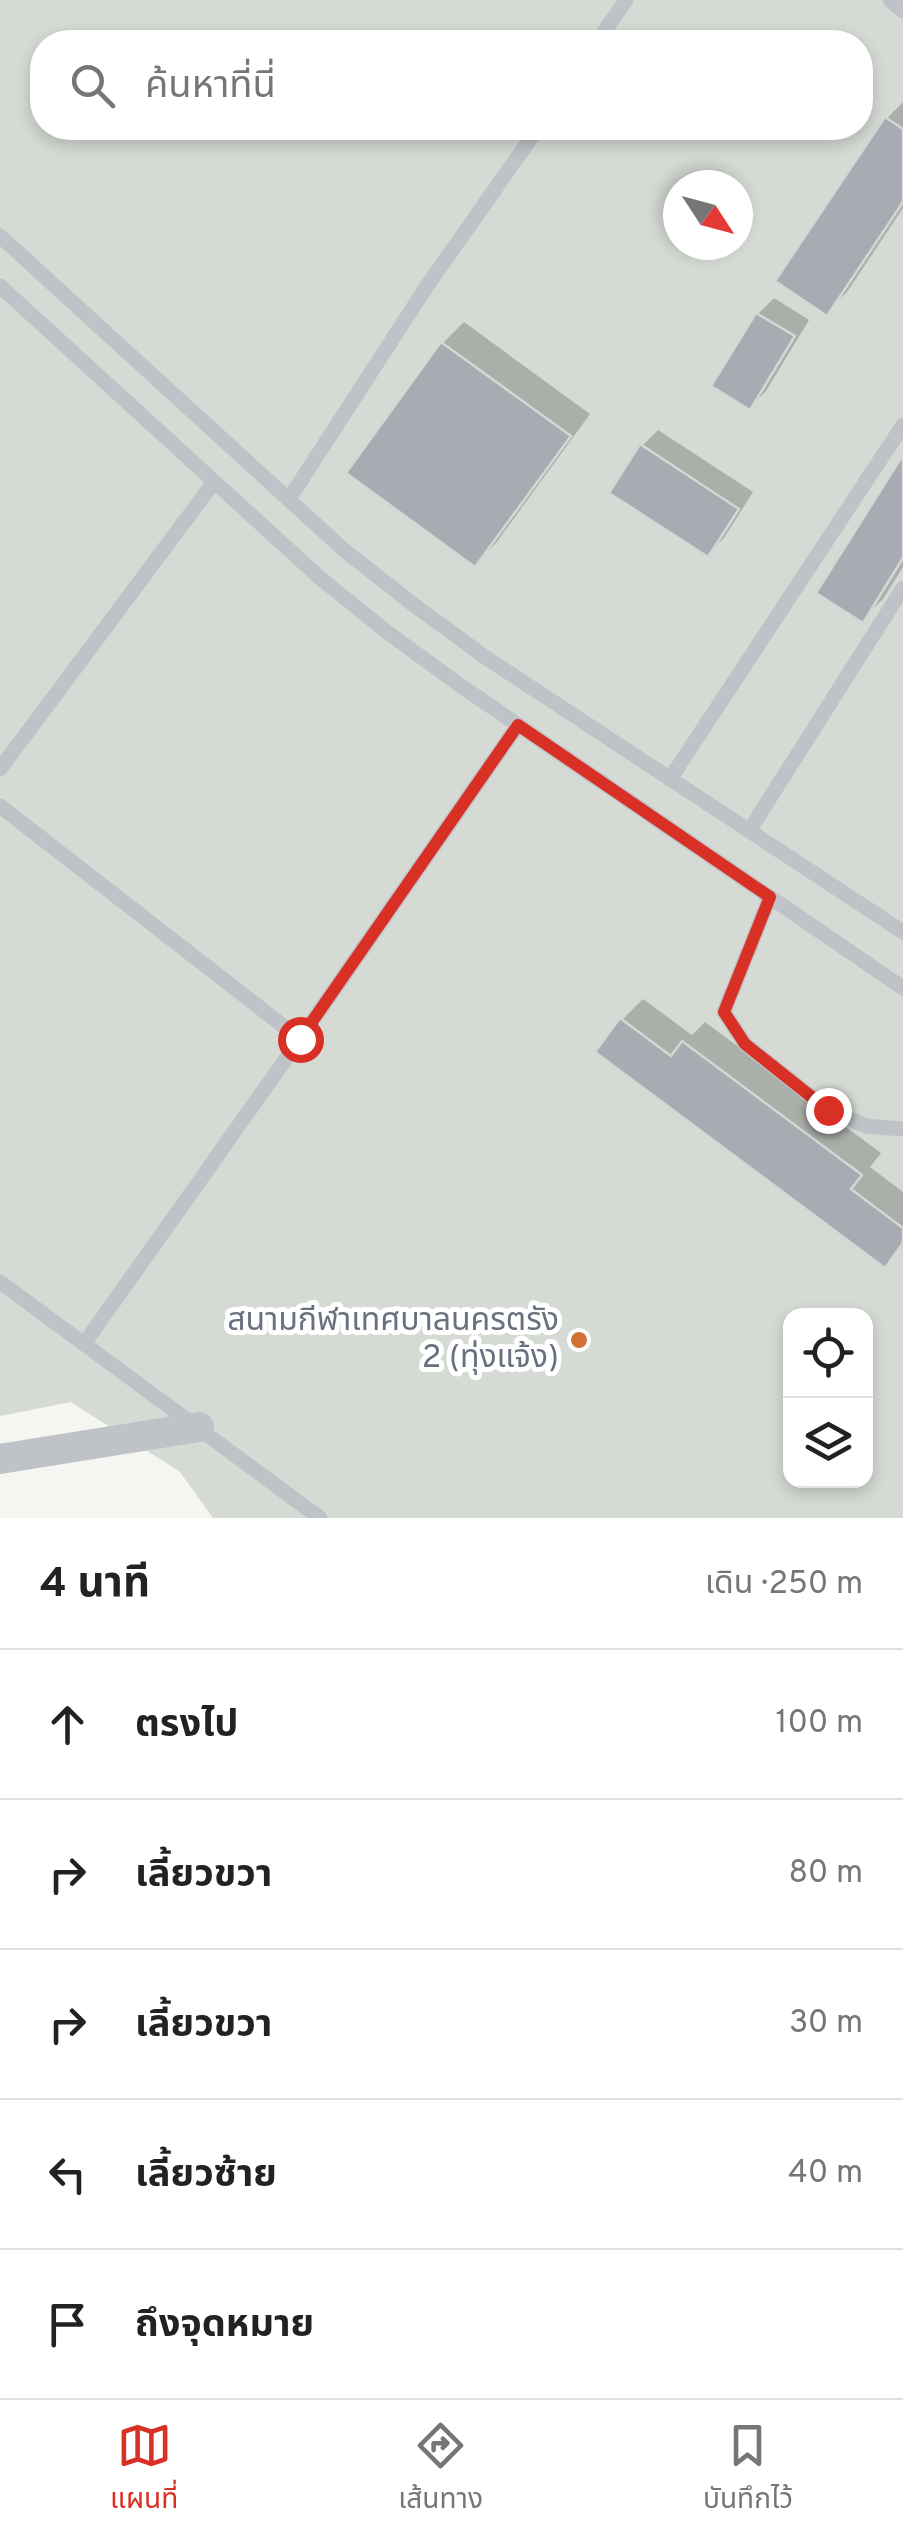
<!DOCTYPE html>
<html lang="th">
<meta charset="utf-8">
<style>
:root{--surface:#fff;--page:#f2f2f2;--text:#222;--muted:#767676;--line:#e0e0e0;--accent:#d93025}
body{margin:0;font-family:Overpass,"Noto Sans Thai",sans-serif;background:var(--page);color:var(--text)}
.controls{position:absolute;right:30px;bottom:30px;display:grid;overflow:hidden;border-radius:20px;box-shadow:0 5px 15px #0003}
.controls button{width:90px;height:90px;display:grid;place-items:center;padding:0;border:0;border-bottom:2px solid var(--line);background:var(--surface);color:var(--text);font:50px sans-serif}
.compass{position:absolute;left:663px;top:170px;width:90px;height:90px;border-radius:50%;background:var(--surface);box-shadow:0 5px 15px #0003;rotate:126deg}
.stop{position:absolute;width:30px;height:30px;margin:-22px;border:8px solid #d93025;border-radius:50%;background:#fff}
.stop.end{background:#d93025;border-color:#fff;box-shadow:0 2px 10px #0008}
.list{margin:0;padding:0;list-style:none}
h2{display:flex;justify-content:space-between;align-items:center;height:130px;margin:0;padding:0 40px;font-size:42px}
h2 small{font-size:32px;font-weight:400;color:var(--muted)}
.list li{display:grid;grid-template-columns:65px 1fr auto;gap:30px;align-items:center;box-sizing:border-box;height:150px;padding:0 40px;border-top:2px solid var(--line)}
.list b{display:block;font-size:38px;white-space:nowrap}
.list em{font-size:32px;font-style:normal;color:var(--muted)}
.icon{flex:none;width:55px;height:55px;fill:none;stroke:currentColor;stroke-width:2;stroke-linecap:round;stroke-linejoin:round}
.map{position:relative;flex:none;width:903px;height:1518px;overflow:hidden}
.search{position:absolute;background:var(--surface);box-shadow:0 5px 15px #0003;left:30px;right:30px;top:30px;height:110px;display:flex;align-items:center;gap:25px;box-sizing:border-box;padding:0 35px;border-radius:40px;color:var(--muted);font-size:38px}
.sheet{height:880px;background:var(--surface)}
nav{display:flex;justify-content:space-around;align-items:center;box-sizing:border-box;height:140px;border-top:2px solid var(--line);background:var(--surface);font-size:28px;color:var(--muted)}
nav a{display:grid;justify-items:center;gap:5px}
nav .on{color:var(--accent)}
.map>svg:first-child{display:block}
.green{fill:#d5dbd4;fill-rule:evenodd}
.shadow{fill:#0003}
.building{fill:#a6acb2;stroke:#d6d6d5;stroke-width:2.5}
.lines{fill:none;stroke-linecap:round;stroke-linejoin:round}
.lane{stroke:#bfc2c6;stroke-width:15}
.street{stroke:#bfc2c6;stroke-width:30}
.route{stroke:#d93025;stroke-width:12}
.poi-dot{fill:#d07137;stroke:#fff;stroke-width:4}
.labels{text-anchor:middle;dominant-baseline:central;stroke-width:10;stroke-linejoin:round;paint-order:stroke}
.poi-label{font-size:32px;fill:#677180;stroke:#fff;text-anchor:end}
</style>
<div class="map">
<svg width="903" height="1518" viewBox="0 0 903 1518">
<rect width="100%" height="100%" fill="#f5f5f2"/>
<path class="green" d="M0,0h903v1518h-690l-33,-46 -109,-70 -71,14zM42,42h818v86h-818zM678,185h60v60h-60zM790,1316h76v164h-76z"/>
<g class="shadow">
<path d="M903,102v106l-56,84 -21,20 61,-194z"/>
<path d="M774,298l35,22 -43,71 -16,16 -36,-22 44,-71z"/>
<path d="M464,322l126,92 -94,129 -21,21 -126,-92 94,-129z"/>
<path d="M658,430l95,62 -29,46 -16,15 -66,-107z"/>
<path d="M903,459v108l-20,32 -21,20z"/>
<path d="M643,999l49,36 13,-13 176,131 -11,14 33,25v54l-18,18 -263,-244z"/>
</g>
<g class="building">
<path d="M885,117l18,12v73l-76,114 -52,-35z"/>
<path d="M756,313l39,23 -45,74 -39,-24z"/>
<path d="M441,342l130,94 -96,131 -129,-94z"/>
<path d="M640,444l99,65 -31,48 -99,-64z"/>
<path d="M903,455v103l-40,65 -47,-30z"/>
<path d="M620,1018l51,38 11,-15 180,134 -11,14 52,39v15l-18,25 -290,-216z"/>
</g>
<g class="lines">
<g class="lane">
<path d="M890,0l13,11"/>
<path d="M597,42l29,-42"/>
<path d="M0,236l344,314 70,55 71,52 418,275"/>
<path d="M0,286l320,292 71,57 73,53 439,300"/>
<path d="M289,499l136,-210 113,-161"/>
<path d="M0,769l214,-287"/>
<path d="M670,779l233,-354"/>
<path d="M0,806l300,233"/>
<path d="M749,831l154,-243"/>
<path d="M770,897l-46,115 21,32 83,66 38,16 37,3"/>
<path d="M0,1282l320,236"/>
<path d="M84,1344l216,-305 218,-314"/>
</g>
<path class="street" d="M0,1459l199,-32"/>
</g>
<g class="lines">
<path class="route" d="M300,1039l218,-314 252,172 -46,115 21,32 83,66"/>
</g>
<circle class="poi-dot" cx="579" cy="1340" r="10"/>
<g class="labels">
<g class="poi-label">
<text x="559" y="1322">สนามกีฬาเทศบาลนครตรัง<tspan x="559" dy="37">2 (ทุ่งแจ้ง)</tspan></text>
</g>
</g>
</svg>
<div class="controls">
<button><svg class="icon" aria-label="locate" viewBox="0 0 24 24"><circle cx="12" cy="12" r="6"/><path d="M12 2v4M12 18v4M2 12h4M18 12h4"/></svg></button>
<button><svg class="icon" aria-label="layers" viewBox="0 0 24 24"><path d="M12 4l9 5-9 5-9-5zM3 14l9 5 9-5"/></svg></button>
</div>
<svg class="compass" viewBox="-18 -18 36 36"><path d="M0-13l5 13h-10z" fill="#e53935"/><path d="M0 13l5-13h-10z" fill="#767676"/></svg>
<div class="stop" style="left:300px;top:1039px"></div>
<div class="stop end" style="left:828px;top:1110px"></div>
<div class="search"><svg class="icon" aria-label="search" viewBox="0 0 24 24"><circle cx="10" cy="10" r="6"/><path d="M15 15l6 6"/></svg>ค้นหาที่นี่</div>
</div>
<section class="sheet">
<h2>4 นาที<small>เดิน · 250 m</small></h2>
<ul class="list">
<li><svg class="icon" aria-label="ahead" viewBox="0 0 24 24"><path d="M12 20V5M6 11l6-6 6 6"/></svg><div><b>ตรงไป</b></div><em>100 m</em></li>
<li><svg class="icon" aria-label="right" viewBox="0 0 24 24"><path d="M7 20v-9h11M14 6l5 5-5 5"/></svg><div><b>เลี้ยวขวา</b></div><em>80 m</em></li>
<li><svg class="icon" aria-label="right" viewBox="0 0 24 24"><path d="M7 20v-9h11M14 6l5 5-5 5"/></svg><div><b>เลี้ยวขวา</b></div><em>30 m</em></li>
<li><svg class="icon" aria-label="left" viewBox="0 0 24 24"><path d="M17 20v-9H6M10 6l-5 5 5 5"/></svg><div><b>เลี้ยวซ้าย</b></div><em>40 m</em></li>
<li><svg class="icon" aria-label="arrive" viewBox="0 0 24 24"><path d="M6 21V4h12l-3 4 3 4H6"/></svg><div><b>ถึงจุดหมาย</b></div></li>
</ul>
</section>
<nav>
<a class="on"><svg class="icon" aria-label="map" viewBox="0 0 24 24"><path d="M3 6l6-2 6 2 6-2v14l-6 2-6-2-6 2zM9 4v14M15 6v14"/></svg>แผนที่</a>
<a><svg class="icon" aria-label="directions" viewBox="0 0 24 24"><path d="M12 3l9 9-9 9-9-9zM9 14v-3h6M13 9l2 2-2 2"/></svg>เส้นทาง</a>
<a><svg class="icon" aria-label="saved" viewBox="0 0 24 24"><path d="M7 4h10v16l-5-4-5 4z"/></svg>บันทึกไว้</a>
</nav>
